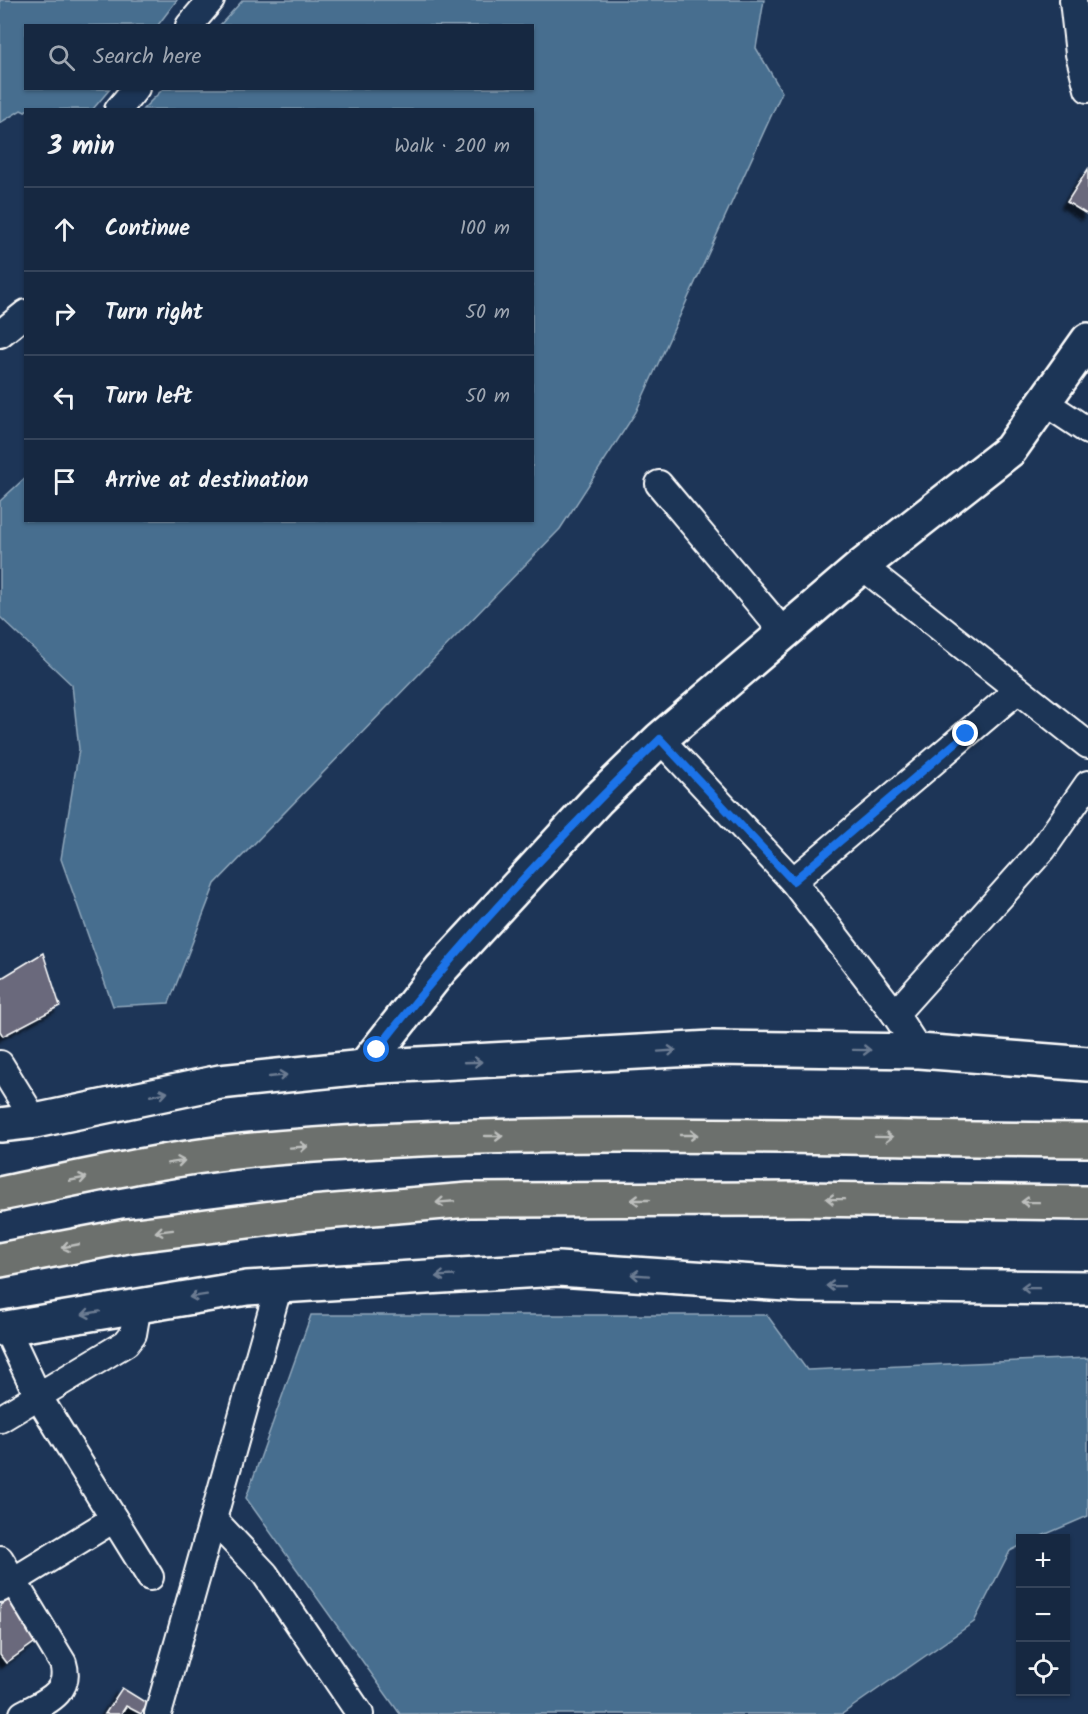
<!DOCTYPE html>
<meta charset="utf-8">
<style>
:root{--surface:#162841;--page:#23344c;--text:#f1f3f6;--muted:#9ea6b1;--line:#35445a}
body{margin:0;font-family:Kalam,sans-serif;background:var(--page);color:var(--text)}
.controls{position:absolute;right:18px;bottom:18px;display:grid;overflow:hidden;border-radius:0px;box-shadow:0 2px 4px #0004}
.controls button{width:54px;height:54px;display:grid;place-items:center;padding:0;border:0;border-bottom:2px solid var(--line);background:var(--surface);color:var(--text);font:30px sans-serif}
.stop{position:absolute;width:18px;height:18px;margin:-14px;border:4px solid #1a73e8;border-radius:50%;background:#fff}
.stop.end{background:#1a73e8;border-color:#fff;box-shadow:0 2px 6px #0008}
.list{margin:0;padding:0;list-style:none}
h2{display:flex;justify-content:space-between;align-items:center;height:78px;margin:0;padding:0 24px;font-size:26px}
h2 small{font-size:20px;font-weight:400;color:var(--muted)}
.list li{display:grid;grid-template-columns:39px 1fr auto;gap:18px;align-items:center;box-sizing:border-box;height:84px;padding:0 24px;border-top:2px solid var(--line)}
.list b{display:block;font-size:22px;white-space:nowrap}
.list em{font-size:20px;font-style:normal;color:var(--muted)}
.icon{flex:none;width:33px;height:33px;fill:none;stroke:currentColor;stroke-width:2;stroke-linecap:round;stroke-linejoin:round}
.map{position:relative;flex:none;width:1088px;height:1714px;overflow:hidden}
.search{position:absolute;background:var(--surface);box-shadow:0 2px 4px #0004;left:24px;top:24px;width:510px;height:66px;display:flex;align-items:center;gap:15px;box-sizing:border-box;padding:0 21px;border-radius:0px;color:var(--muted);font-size:22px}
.panel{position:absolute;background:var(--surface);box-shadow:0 2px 4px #0004;left:24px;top:108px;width:510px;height:414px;border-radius:0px}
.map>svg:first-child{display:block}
.water{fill:#476e8f;stroke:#91a8bc;stroke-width:1.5}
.building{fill:#6a697b;stroke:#fff;stroke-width:1.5;filter:url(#shadow)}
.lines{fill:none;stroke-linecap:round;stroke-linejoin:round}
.street-casing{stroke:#fff;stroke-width:30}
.secondary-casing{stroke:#fff;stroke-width:38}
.highway-casing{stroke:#fff;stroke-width:38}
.street{stroke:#1d3557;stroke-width:26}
.secondary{stroke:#1d3557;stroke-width:33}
.highway{stroke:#6c706d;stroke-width:33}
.oneway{stroke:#6c7c92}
.oneway2{stroke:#bdbfbd}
.route{stroke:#1a73e8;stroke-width:8}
</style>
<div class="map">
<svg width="1088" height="1714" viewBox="0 0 1088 1714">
<defs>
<filter id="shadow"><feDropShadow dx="-5.5" dy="5.5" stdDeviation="1.5" flood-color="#0009"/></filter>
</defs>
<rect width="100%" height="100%" fill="#1d3557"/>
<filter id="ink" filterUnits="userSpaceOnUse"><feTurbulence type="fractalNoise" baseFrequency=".0167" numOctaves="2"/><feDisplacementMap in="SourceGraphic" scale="12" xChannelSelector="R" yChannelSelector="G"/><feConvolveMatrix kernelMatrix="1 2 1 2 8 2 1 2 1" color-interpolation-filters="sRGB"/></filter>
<g filter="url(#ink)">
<g class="water">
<path d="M0,0h177l-19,25 -132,1v62l84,1 -17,20 -67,1 -1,2 -4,-2 -21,13z"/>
<path d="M243,0h521l-8,48 26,44 -146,320 -76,117 -345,355 -46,119 -56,3 -52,-147 18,-110 -7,-64 -72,-68v-116l25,-23 1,42h506v-410l-389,-1 20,-20 369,-1v-62l-312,-1z"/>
<path d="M311,1315h456l40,55 281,-12v158l-51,22h-17v8l-10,5 -36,71 -132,92h-442l-154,-216z"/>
</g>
<g class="building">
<path d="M1088,169v46l-21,-13z"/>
<path d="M43,953l17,53 -57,30 -3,-5v-52z"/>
<path d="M10,1599l28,41 -32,23 -6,-8v-49z"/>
<path d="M122,1688l26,16 -7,10 -15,-8 -5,8h-16z"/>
</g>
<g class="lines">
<g class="street-casing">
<g id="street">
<path d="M1073,0l6,54 9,35"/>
<path d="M189,26l22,-26"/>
<path d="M118,110l18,-22"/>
<path d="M0,334l26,-21"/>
<path d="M1044,402l44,29"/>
<path d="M659,484l125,149"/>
<path d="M862,566l226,179"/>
<path d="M660,739l133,142 102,133 24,37"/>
<path d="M793,881l225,-191"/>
<path d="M895,1014l148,-165 45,-65"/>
<path d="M0,1064l35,57"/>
<path d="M6,1328l32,68 112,181"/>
<path d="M0,1419l126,-76 7,-9 5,-29"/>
<path d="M213,1519l52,55 95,140"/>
<path d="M0,1559l63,104c9,30 -18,39 -40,51"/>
<path d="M0,1589l114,-70"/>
<path d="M158,1714l121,-429"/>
</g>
</g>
<g class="secondary-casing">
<g id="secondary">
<path d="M364,1067l77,-98 156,-169 63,-61 202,-173 148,-116 78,-110"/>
<path d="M0,1125l35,-4 185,-39 144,-15 348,-19 207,3 169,13"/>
<path d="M0,1329l247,-41 311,-19 243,16 287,3"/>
</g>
</g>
<g class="highway-casing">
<g id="highway">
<path d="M0,1194c80,-16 162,-35 243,-43 281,-27 563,-12 845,-11"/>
<path d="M0,1260l127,-24 185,-23 157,-13 333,-1 286,4"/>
</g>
</g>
<use href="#street" class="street"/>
<use href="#secondary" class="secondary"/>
<use href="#highway" class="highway"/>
</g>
<defs><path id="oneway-shaft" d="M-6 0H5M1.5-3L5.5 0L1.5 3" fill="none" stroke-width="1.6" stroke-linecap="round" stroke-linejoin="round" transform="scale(1.5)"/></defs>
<g class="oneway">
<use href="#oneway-shaft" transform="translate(862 1050) rotate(1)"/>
<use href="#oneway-shaft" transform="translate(667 1051) rotate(-4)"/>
<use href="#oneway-shaft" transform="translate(473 1062) rotate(-2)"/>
<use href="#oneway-shaft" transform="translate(278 1076) rotate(-6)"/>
<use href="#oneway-shaft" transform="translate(159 1094) rotate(-11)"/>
<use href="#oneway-shaft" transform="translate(640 1275) rotate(-176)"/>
<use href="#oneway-shaft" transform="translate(445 1276) rotate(177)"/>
<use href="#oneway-shaft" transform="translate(835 1286) rotate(-179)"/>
<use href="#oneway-shaft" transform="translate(1030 1288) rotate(-179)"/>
<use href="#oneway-shaft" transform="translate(198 1296) rotate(171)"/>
<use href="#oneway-shaft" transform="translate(91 1313) rotate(170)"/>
</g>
<g class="oneway2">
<use href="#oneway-shaft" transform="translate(689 1135)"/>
<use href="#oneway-shaft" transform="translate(494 1136)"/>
<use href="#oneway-shaft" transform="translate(884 1137) rotate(1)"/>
<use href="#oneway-shaft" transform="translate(299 1147) rotate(-4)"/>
<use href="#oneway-shaft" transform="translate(176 1162) rotate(-9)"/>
<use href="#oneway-shaft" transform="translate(78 1179) rotate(-11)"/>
<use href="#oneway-shaft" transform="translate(835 1199) rotate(-179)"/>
<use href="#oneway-shaft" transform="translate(640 1200) rotate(180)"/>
<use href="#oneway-shaft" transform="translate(445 1202) rotate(175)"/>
<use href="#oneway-shaft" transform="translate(1030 1202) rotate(-179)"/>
<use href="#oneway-shaft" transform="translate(164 1231) rotate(173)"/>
<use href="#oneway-shaft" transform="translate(70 1246) rotate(169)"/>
</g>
</g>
<g class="lines" filter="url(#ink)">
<path class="route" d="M377,1050c86,-111 182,-213 283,-311l133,142 173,-147"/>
</g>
</svg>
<div class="controls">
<button>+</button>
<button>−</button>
<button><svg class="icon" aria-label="locate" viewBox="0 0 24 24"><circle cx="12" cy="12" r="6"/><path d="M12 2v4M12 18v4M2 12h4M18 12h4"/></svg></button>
</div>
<div class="stop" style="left:377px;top:1050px"></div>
<div class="stop end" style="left:966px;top:734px"></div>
<div class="search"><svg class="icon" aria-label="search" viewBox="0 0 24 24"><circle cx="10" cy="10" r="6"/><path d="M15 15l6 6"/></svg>Search here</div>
<section class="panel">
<h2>3 min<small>Walk · 200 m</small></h2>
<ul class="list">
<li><svg class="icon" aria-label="ahead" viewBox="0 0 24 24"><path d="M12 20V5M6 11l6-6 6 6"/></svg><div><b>Continue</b></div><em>100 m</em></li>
<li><svg class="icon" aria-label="right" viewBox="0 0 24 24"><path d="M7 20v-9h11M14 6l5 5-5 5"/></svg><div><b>Turn right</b></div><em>50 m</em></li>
<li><svg class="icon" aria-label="left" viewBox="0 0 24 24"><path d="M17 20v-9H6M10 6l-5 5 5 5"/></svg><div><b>Turn left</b></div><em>50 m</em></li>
<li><svg class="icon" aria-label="arrive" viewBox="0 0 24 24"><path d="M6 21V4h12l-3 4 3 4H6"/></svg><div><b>Arrive at destination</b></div></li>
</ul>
</section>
</div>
